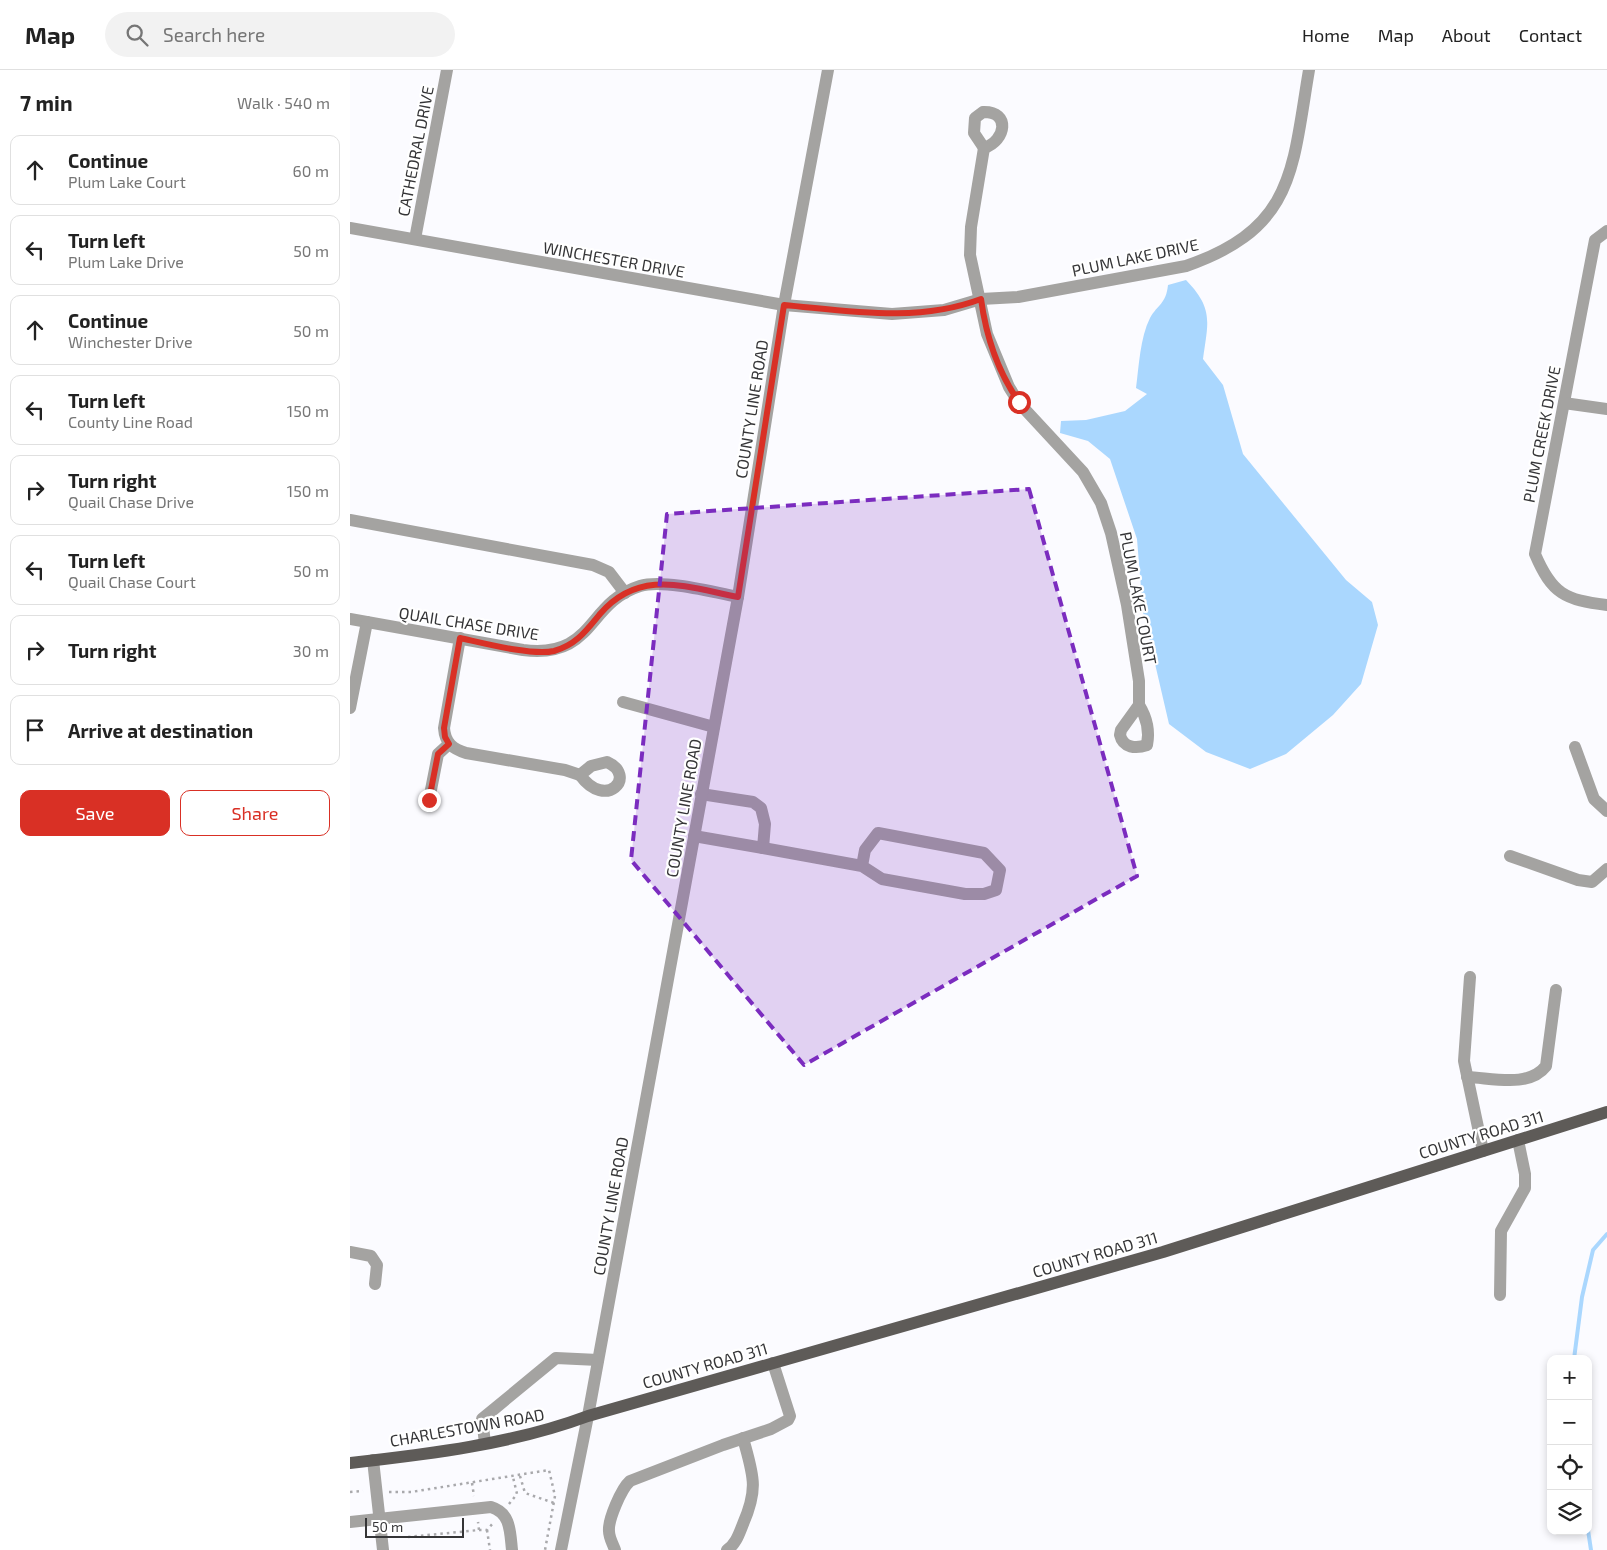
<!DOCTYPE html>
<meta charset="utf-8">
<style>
:root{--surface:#fff;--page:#f2f2f2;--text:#222;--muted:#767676;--line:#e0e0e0;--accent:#d93025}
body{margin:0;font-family:"Exo 2",sans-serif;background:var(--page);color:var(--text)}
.controls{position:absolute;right:15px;bottom:15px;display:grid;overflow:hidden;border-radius:10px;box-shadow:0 2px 8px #0003}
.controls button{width:45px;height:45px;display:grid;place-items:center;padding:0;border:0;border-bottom:1px solid var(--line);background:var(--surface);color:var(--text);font:25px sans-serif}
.scale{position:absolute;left:15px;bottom:12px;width:99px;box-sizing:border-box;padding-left:5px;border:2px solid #353537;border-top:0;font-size:14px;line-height:18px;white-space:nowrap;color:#353537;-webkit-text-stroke:4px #fff;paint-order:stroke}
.stop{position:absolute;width:15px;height:15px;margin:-11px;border:4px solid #d93025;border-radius:50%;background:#fff}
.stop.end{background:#d93025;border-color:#fff;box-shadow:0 1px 5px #0008}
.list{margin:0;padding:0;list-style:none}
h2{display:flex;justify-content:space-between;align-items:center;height:65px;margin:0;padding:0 20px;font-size:21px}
h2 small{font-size:16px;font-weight:400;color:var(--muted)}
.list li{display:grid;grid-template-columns:32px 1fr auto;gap:15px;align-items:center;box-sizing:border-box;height:70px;margin:0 10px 10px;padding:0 10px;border:1px solid var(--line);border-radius:10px}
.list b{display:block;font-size:19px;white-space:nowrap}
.list p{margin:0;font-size:16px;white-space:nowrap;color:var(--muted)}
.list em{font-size:16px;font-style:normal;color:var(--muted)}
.actions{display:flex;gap:10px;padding:15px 20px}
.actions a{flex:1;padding:11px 0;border:1px solid var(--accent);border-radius:10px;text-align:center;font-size:18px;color:var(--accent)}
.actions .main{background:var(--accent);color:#fff}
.icon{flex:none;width:28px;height:28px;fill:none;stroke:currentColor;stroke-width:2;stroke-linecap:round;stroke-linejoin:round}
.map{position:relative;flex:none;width:1257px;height:1480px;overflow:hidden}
header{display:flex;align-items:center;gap:30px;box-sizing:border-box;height:70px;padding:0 25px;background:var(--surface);border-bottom:1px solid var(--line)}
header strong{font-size:24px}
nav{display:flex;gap:28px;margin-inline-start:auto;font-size:18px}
.search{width:350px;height:45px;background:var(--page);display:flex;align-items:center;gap:12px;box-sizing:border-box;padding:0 18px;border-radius:28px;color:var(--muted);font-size:19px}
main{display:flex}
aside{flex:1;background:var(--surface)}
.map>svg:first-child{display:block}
.water{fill:#aad7fe}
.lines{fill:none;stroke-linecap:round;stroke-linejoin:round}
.stream{stroke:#aad7fe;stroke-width:4}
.path{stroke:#a9a9ac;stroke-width:2.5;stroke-dasharray:2.5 4;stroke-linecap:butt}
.minor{stroke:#a4a3a1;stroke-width:12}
.major{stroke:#5e5b58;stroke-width:12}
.route{stroke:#d93025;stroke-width:6}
.marked{fill:#7b2cbf;fill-opacity:0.2;stroke:#7b2cbf;stroke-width:4;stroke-dasharray:10 6;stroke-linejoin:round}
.labels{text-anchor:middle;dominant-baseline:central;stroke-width:4.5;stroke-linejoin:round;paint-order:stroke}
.street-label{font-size:16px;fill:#353537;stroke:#fff}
</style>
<header>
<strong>Map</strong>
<div class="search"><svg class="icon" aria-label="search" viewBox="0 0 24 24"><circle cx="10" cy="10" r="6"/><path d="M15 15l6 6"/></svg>Search here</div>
<nav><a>Home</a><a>Map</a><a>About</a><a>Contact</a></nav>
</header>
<main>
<aside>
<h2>7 min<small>Walk · 540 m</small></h2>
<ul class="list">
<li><svg class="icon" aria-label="ahead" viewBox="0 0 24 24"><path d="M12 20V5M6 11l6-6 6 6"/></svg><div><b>Continue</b><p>Plum Lake Court</p></div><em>60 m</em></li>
<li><svg class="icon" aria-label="left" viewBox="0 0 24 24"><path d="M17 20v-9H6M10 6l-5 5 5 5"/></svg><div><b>Turn left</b><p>Plum Lake Drive</p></div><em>50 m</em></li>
<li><svg class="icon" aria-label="ahead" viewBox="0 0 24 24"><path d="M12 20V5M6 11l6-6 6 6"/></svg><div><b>Continue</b><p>Winchester Drive</p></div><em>50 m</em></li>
<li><svg class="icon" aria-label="left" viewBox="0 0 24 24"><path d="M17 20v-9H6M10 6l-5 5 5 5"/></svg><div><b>Turn left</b><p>County Line Road</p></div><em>150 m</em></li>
<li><svg class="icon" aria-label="right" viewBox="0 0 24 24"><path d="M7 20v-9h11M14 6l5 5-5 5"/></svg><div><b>Turn right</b><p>Quail Chase Drive</p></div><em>150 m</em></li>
<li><svg class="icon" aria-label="left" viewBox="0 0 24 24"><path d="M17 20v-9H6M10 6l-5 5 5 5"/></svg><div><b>Turn left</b><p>Quail Chase Court</p></div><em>50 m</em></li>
<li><svg class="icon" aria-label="right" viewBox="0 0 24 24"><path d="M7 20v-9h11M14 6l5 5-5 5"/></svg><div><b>Turn right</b></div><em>30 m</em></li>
<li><svg class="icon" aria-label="arrive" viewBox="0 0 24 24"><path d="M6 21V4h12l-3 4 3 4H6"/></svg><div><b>Arrive at destination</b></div></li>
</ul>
<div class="actions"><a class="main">Save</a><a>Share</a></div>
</aside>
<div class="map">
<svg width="1257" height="1480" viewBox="0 0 1257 1480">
<rect width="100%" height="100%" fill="#fbfbff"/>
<path class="water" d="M836,210c28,29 22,42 17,79l20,26 20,69 103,126 26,22 6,23 -17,59 -28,31 -47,39 -36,15 -44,-17 -37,-28 -26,-112 -6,-73 -27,-80 -22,-18 -28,-8 1,-12 25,-1 39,-9 22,-17 -11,-6c3,-22 4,-50 14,-70 8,-14 16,-14 18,-33z"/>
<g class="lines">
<g class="stream">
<path d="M1224,1289l8,-62 11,-47 14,-16"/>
<path d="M1238,1460l3,20"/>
</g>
<g class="path">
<path d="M170,1406l5,17 29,10"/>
<path d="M122,1413l2,13"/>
<path d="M0,1422l13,-1"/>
<path d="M39,1422h22l138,-22 6,26 -10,54"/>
<path d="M159,1434l8,-10 -4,-17"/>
<path d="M129,1460h8l7,-8"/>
<path d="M137,1460l3,20"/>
<path d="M58,1467l71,-7 -1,-8"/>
</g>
<g class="minor">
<path d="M633,42c28,-1 23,29 1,36l-10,-15 1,-15z"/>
<path d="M634,78l-13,79 -1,28 17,79 22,53 10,16 64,69 18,31 10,30 16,72 12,76v24"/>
<path d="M0,158l434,77 108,9 52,-4 37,-11 37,-2 168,-31c109,-38 106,-96 123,-196"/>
<path d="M1257,161l-12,9 -60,314c17,40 30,46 72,51"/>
<path d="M65,169l32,-169"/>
<path d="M1214,333l43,6"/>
<path d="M0,450l243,45 16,7 16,21"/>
<path d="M0,549l173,31c72,9 63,-47 117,-64 23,-7 73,6 98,11"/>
<path d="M110,568l-16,90c1,15 9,21 22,25l99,17 15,5"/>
<path d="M273,632l91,25"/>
<path d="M789,635c8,13 11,25 8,40 -11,4 -24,3 -27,-10l1,-5z"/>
<path d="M0,638l17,-86"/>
<path d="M1225,677l19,52 13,12"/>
<path d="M257,692c31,14 -1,49 -27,13l11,-9z"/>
<path d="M79,730l9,-46 11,-10"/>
<path d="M344,766l69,12 2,-24 -4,-16 -8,-6 -52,-8"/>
<path d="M413,778l99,18 3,-16 13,-17 106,20 16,17 -4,20 -12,4h-19l-83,-15 -20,-13"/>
<path d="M1160,786l68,24 14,2 15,-13"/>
<path d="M1120,907l-6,84 19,90"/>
<path d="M1117,1007c26,1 62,11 79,-11l10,-76"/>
<path d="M0,1182l21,4 6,9 -2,19"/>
<path d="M1150,1225l1,-64 24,-43v-14l-7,-34"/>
<path d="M135,1373l-3,-24 74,-61 42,2"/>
<path d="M23,1390l10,90"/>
<path d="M0,1452l141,-15c20,6 19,25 21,43"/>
<path d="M211,1480l27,-134 150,-819 46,-292 44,-235"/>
<path d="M265,1480c-2,-6 -6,-12 -6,-19 -1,-11 12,-42 21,-50l93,-36 48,-16 17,-9 2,-4 -17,-53"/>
<path d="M377,1480c9,-6 12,-16 16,-26 16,-37 10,-49 0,-86"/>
</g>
<path class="major" d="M0,1393c80,-9 163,-19 238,-47l575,-164 444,-140"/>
</g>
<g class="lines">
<path class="route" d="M79,730l9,-46 11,-10 -4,-7 -1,-9 16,-90c23,5 72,18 94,13 22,-6 32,-20 46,-37 40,-46 86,-27 138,-17l46,-292c66,6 133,18 197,-6 5,37 17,73 38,103"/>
</g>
<path class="marked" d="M679,419l108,387 -333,189 -173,-205 36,-346z"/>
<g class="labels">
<g class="street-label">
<text transform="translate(65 81) rotate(-79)">CATHEDRAL DRIVE</text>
<text transform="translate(785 187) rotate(-12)">PLUM LAKE DRIVE</text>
<text transform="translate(264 189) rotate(10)">WINCHESTER DRIVE</text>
<text transform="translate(401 339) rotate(-81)">COUNTY LINE ROAD</text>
<text transform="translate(1191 364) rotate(-79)">PLUM CREEK DRIVE</text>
<text transform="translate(789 528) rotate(79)">PLUM LAKE COURT</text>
<text transform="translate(119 553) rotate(9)">QUAIL CHASE DRIVE</text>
<text transform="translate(333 738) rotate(-80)">COUNTY LINE ROAD</text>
<text transform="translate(1131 1064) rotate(-17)">COUNTY ROAD 311</text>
<text transform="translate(260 1136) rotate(-80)">COUNTY LINE ROAD</text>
<text transform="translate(745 1184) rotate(-16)">COUNTY ROAD 311</text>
<text transform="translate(355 1295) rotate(-16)">COUNTY ROAD 311</text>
<text transform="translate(117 1357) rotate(-10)">CHARLESTOWN ROAD</text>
</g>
</g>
</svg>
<div class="controls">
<button>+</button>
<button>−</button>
<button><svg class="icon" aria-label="locate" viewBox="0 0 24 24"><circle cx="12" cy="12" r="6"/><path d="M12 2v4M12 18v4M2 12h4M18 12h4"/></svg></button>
<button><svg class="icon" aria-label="layers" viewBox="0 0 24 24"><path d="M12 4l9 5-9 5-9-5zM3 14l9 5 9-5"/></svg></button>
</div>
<div class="scale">50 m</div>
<div class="stop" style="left:669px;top:332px"></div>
<div class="stop end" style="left:79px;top:730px"></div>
</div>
</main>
